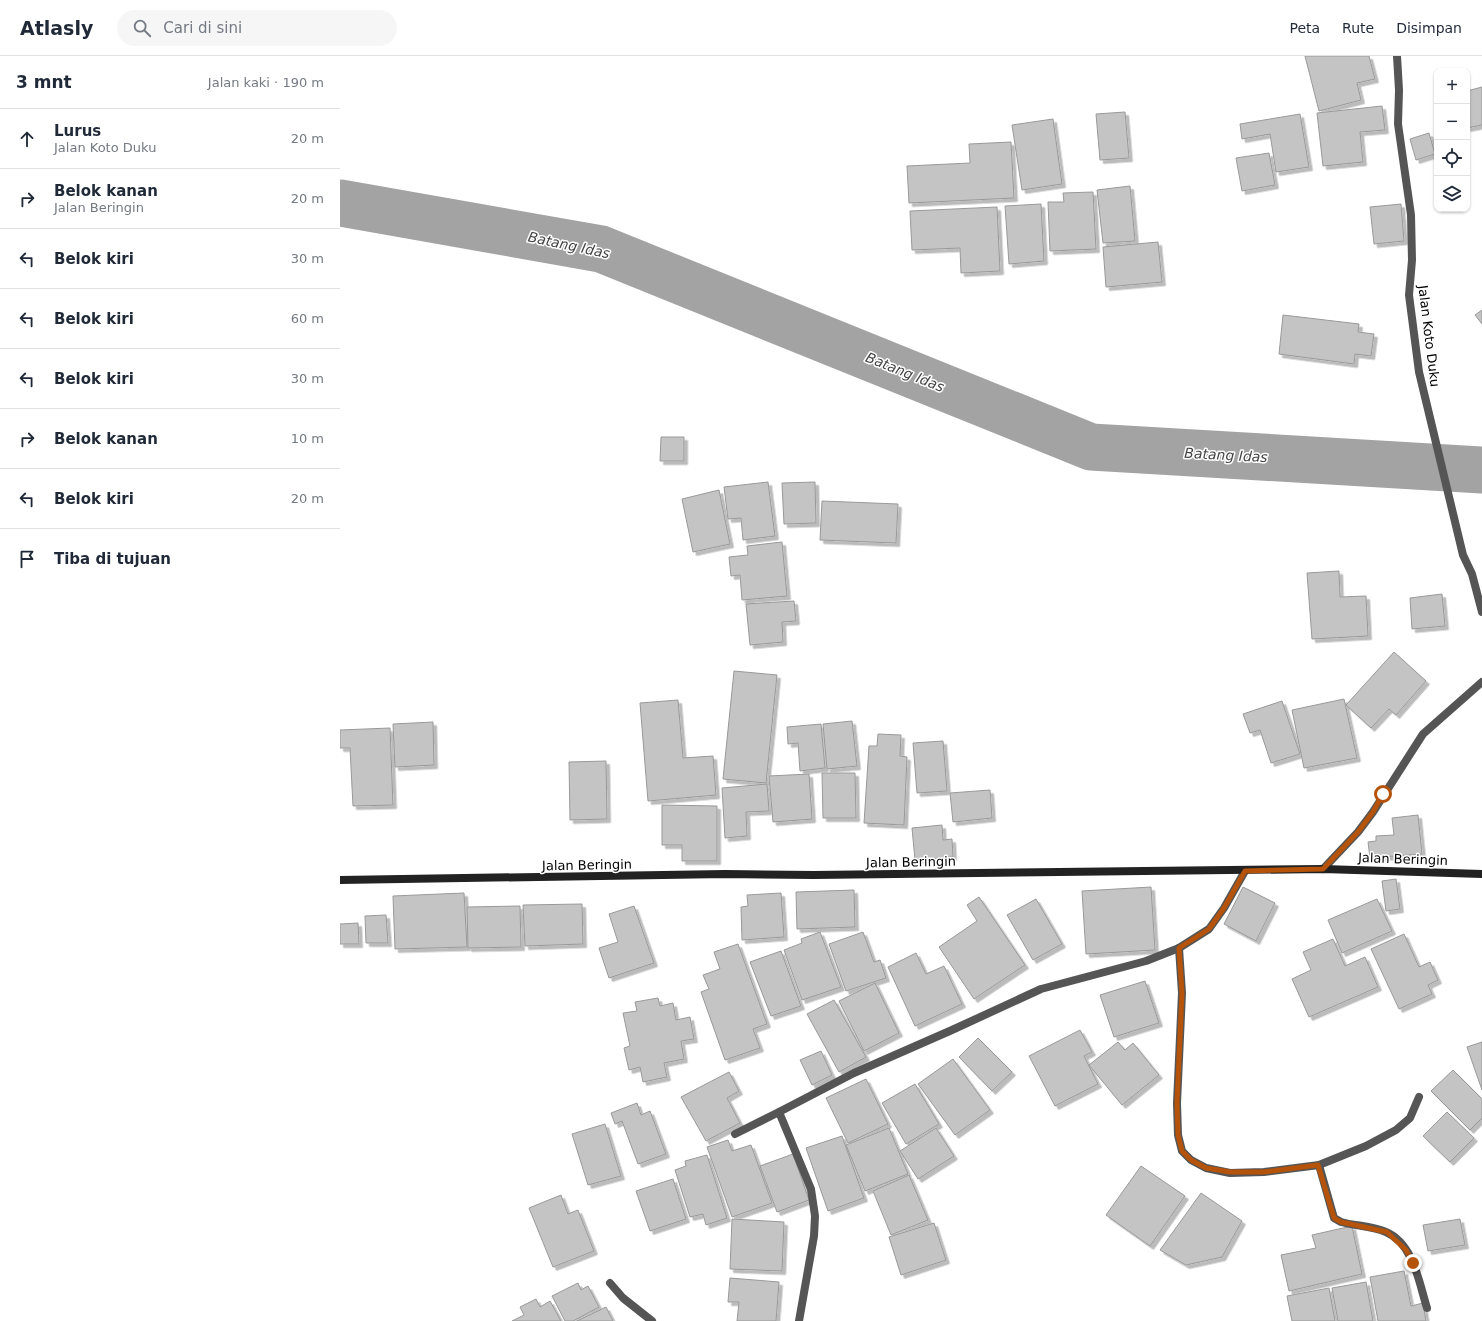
<!DOCTYPE html>
<html lang="id">
<meta charset="utf-8">
<style>
:root{--surface:#fff;--page:#f6f6f7;--text:#1f2937;--muted:#747a83;--line:#e0e1e3}
body{margin:0;font-family:"DejaVu Sans",sans-serif;background:var(--page);color:var(--text)}
.controls{position:absolute;right:12px;top:12px;display:grid;overflow:hidden;border-radius:8px;box-shadow:0 1px 3px #0004}
.controls button{width:36px;height:36px;display:grid;place-items:center;padding:0;border:0;border-bottom:1px solid var(--line);background:var(--surface);color:var(--text);font:20px sans-serif}
.stop{position:absolute;width:12px;height:12px;margin:-9px;border:3px solid #b45309;border-radius:50%;background:#fff}
.stop.end{background:#b45309;border-color:#fff;box-shadow:0 1px 4px #0008}
.list{margin:0;padding:0;list-style:none}
h2{display:flex;justify-content:space-between;align-items:center;height:52px;margin:0;padding:0 16px;font-size:17px}
h2 small{font-size:13px;font-weight:400;color:var(--muted)}
.list li{display:grid;grid-template-columns:26px 1fr auto;gap:12px;align-items:center;box-sizing:border-box;height:60px;padding:0 16px;border-top:1px solid var(--line)}
.list b{display:block;font-size:15px;white-space:nowrap}
.list p{margin:0;font-size:13px;white-space:nowrap;color:var(--muted)}
.list em{font-size:13px;font-style:normal;color:var(--muted)}
.icon{flex:none;width:22px;height:22px;fill:none;stroke:currentColor;stroke-width:2;stroke-linecap:round;stroke-linejoin:round}
.map{position:relative;flex:none;width:1142px;height:1265px;overflow:hidden}
header{display:flex;align-items:center;gap:24px;box-sizing:border-box;height:56px;padding:0 20px;background:var(--surface);border-bottom:1px solid var(--line)}
header strong{font-size:19px}
nav{display:flex;gap:22px;margin-inline-start:auto;font-size:14px}
.search{width:280px;height:36px;background:var(--page);display:flex;align-items:center;gap:10px;box-sizing:border-box;padding:0 14px;border-radius:22px;color:var(--muted);font-size:15px}
main{display:flex}
aside{flex:1;background:var(--surface)}
.map>svg:first-child{display:block}
.lines{fill:none;stroke-linecap:round;stroke-linejoin:round}
.river{stroke:#a3a3a3;stroke-width:47}
.building{fill:#c4c4c4;stroke:#999;filter:url(#shadow)}
.street{stroke:#555;stroke-width:8}
.secondary{stroke:#222;stroke-width:8}
.route{stroke:#b45309;stroke-width:5}
.labels{text-anchor:middle;dominant-baseline:central;stroke-width:3;stroke-linejoin:round;paint-order:stroke}
.street-label{font-size:13px;fill:#000;stroke:#fff}
.water-label{font-size:14px;font-style:italic;fill:#444;stroke:#fff}
</style>
<header>
<strong>Atlasly</strong>
<div class="search"><svg class="icon" aria-label="search" viewBox="0 0 24 24"><circle cx="10" cy="10" r="6"/><path d="M15 15l6 6"/></svg>Cari di sini</div>
<nav><a>Peta</a><a>Rute</a><a>Disimpan</a></nav>
</header>
<main>
<aside>
<h2>3 mnt<small>Jalan kaki · 190 m</small></h2>
<ul class="list">
<li><svg class="icon" aria-label="ahead" viewBox="0 0 24 24"><path d="M12 20V5M6 11l6-6 6 6"/></svg><div><b>Lurus</b><p>Jalan Koto Duku</p></div><em>20 m</em></li>
<li><svg class="icon" aria-label="right" viewBox="0 0 24 24"><path d="M7 20v-9h11M14 6l5 5-5 5"/></svg><div><b>Belok kanan</b><p>Jalan Beringin</p></div><em>20 m</em></li>
<li><svg class="icon" aria-label="left" viewBox="0 0 24 24"><path d="M17 20v-9H6M10 6l-5 5 5 5"/></svg><div><b>Belok kiri</b></div><em>30 m</em></li>
<li><svg class="icon" aria-label="left" viewBox="0 0 24 24"><path d="M17 20v-9H6M10 6l-5 5 5 5"/></svg><div><b>Belok kiri</b></div><em>60 m</em></li>
<li><svg class="icon" aria-label="left" viewBox="0 0 24 24"><path d="M17 20v-9H6M10 6l-5 5 5 5"/></svg><div><b>Belok kiri</b></div><em>30 m</em></li>
<li><svg class="icon" aria-label="right" viewBox="0 0 24 24"><path d="M7 20v-9h11M14 6l5 5-5 5"/></svg><div><b>Belok kanan</b></div><em>10 m</em></li>
<li><svg class="icon" aria-label="left" viewBox="0 0 24 24"><path d="M17 20v-9H6M10 6l-5 5 5 5"/></svg><div><b>Belok kiri</b></div><em>20 m</em></li>
<li><svg class="icon" aria-label="arrive" viewBox="0 0 24 24"><path d="M6 21V4h12l-3 4 3 4H6"/></svg><div><b>Tiba di tujuan</b></div></li>
</ul>
</aside>
<div class="map">
<svg width="1142" height="1265" viewBox="0 0 1142 1265">
<defs>
<filter id="shadow"><feDropShadow dx="3.5" dy="3.5" stdDeviation="0" flood-color="#0004"/></filter>
</defs>
<rect width="100%" height="100%" fill="#fff"/>
<g class="lines">
<path class="river" d="M0,147l261,46 490,198 391,23"/>
</g>
<g class="building">
<path d="M965,0h64l6,23 -18,4 4,17 -42,11z"/>
<path d="M1142,31v38l-15,3v-37z"/>
<path d="M1042,50l3,24 -25,2 3,30 -40,4 -6,-53z"/>
<path d="M785,56l4,46 -29,2 -4,-46z"/>
<path d="M960,58l9,53 -33,5 -6,-38 -28,5 -2,-15z"/>
<path d="M713,63l9,65 -40,6 -10,-65z"/>
<path d="M1089,77l6,21 -19,6 -6,-21z"/>
<path d="M671,86l3,56 -105,5 -2,-37 63,-3 -1,-19z"/>
<path d="M929,97l6,32 -33,6 -6,-33z"/>
<path d="M790,130l5,55 -32,2 -6,-53z"/>
<path d="M753,136l3,57 -46,2 -2,-49h16l-1,-9z"/>
<path d="M701,148l3,57 -35,3 -4,-58z"/>
<path d="M1061,148l3,37 -30,3 -4,-37z"/>
<path d="M657,151l3,64 -39,2 -1,-25 -48,2 -2,-39z"/>
<path d="M818,186l4,40 -56,5 -3,-40z"/>
<path d="M1142,254v14l-7,-9z"/>
<path d="M943,259l76,9 -1,8 16,2 -3,22 -16,-2 -1,10 -75,-10z"/>
<path d="M321,381h23v24h-24z"/>
<path d="M428,426l7,54 -32,4 -2,-22 -13,1 -4,-32z"/>
<path d="M475,426l1,41 -32,1 -2,-41z"/>
<path d="M379,434l11,54 -37,8 -11,-53z"/>
<path d="M482,445l76,3 -2,39 -76,-3z"/>
<path d="M442,486l5,54 -45,4 -2,-25 -9,1 -2,-19 19,-2 -1,-9z"/>
<path d="M999,515l1,26 26,-1 2,40 -56,3 -5,-66z"/>
<path d="M1102,538l3,32 -33,3 -2,-31z"/>
<path d="M454,545l2,20 -14,1 1,20 -33,3 -4,-41z"/>
<path d="M1054,596l32,29 -30,34 -7,-6 -18,19 -25,-23z"/>
<path d="M394,615l43,4 -11,108 -43,-4z"/>
<path d="M1004,643l13,59 -53,10 -12,-58z"/>
<path d="M338,644l5,58 30,-2 3,39 -68,6 -8,-98z"/>
<path d="M942,645l18,53 -29,9 -11,-33 -10,3 -7,-19z"/>
<path d="M512,665l5,45 -30,3 -4,-45z"/>
<path d="M93,666l1,43 -39,2 -2,-43z"/>
<path d="M481,668l4,44 -25,3 -2,-28 -10,1 -1,-17z"/>
<path d="M50,672l3,77 -40,1 -3,-58h-10v-18z"/>
<path d="M538,678l23,1 -1,21 7,1 -3,68 -40,-2 5,-77h8z"/>
<path d="M603,685l4,50 -30,2 -4,-50z"/>
<path d="M266,705l1,58 -37,1 -1,-58z"/>
<path d="M482,717h33l1,45h-33z"/>
<path d="M469,718l3,45 -39,3 -4,-46z"/>
<path d="M427,728l2,27 -23,1 1,24 -22,2 -3,-50z"/>
<path d="M650,734l2,28 -39,4 -3,-29z"/>
<path d="M322,749l55,1v55h-35v-16h-20z"/>
<path d="M1078,759l4,39 -52,4 -2,-16 8,-1v-5l18,-1 -2,-17z"/>
<path d="M602,769l1,15 9,-1 1,18 -38,3 -3,-32z"/>
<path d="M1056,823l4,30 -14,2 -4,-30z"/>
<path d="M811,831l4,63 -69,4 -4,-63z"/>
<path d="M903,831l32,16 -19,38 -32,-17z"/>
<path d="M514,834l1,37 -58,2 -1,-37z"/>
<path d="M124,837l3,54 -72,2 -2,-53z"/>
<path d="M441,837l3,44 -42,3 -1,-33 7,-1 -1,-11z"/>
<path d="M639,841l46,68 -51,34 -35,-52 38,-26 -10,-16z"/>
<path d="M696,843l26,45 -29,16 -26,-45z"/>
<path d="M1037,843l15,32 -50,22 -14,-33z"/>
<path d="M242,848l1,40 -58,2 -2,-41z"/>
<path d="M180,850l1,41 -53,1 -1,-41z"/>
<path d="M294,850l20,57 -45,15 -10,-30 19,-6 -9,-28z"/>
<path d="M46,859l2,28h-22l-1,-27z"/>
<path d="M18,867l1,21h-19v-20z"/>
<path d="M480,876l21,55 -39,13 -18,-50 18,-7 -1,-4z"/>
<path d="M523,876l11,30 6,-2 6,18 -40,13 -17,-47z"/>
<path d="M1064,878l15,33 11,-5 8,18 -10,5 4,9 -33,15 -28,-60z"/>
<path d="M993,883l12,27 20,-9 13,30 -69,30 -17,-38 19,-9 -8,-18z"/>
<path d="M398,888l29,80 -14,5 7,19 -35,12 -24,-68 8,-3 -6,-14 17,-6 -6,-17z"/>
<path d="M441,895l20,55 -30,10 -21,-54z"/>
<path d="M576,897l10,21 18,-8 18,38 -47,22 -27,-59z"/>
<path d="M805,925l14,42 -45,14 -14,-42z"/>
<path d="M535,927l24,50 -35,18 -25,-50z"/>
<path d="M318,942l2,8 13,-3 3,17 14,-3 4,22 -13,2 3,18 -20,4 3,14 -24,5 -3,-15 -11,3 -5,-22 6,-2 -7,-33 14,-2 -2,-9z"/>
<path d="M494,944l32,57 -27,15 -32,-58z"/>
<path d="M740,974l12,22 -8,4 14,28 -43,22 -26,-50z"/>
<path d="M638,982l34,34 -20,19 -33,-34z"/>
<path d="M778,986l7,8 8,-7 26,32 -37,30 -33,-40z"/>
<path d="M1142,986v48l-15,-43z"/>
<path d="M481,995l11,24 -20,10 -12,-25z"/>
<path d="M613,1003l37,51 -35,25 -37,-51z"/>
<path d="M1113,1014l29,29v19l-12,12 -39,-39z"/>
<path d="M389,1016l10,19 -12,7 13,25 -34,18 -25,-44z"/>
<path d="M526,1023l22,45 -40,19 -22,-45z"/>
<path d="M575,1028l24,40 -33,20 -24,-41z"/>
<path d="M297,1047l4,12 9,-4 16,43 -28,10 -16,-43 -7,3 -4,-11z"/>
<path d="M1107,1056l27,26 -24,24 -27,-26z"/>
<path d="M265,1068l16,52 -33,9 -16,-51z"/>
<path d="M549,1072l19,46 -43,17 -19,-46z"/>
<path d="M596,1072l18,28 -36,23 -18,-28z"/>
<path d="M502,1080l22,62 -36,13 -22,-63z"/>
<path d="M388,1084l4,11 19,-6 21,58 -40,14 -25,-70z"/>
<path d="M453,1098l16,46 -32,12 -17,-46z"/>
<path d="M367,1099l20,63 -21,7 -3,-11 -13,3 -15,-47 11,-4 -1,-5z"/>
<path d="M801,1110l44,30 -35,50 -44,-31z"/>
<path d="M569,1119l19,45 -37,15 -18,-44z"/>
<path d="M333,1123l13,40 -36,12 -14,-40z"/>
<path d="M861,1137l41,28 -20,36 -36,8 -26,-15z"/>
<path d="M221,1139l7,19 10,-4 16,41 -41,16 -24,-59z"/>
<path d="M392,1163l52,3 -2,49 -52,-2z"/>
<path d="M1120,1163l5,26 -37,6 -5,-26z"/>
<path d="M594,1167l12,37 -45,15 -12,-38z"/>
<path d="M1012,1170l10,48 -73,17 -8,-36 35,-7 -4,-13z"/>
<path d="M1064,1215l7,35 12,-3 3,18h-48l-8,-44z"/>
<path d="M390,1222l49,4 -3,39h-39l2,-19h-11z"/>
<path d="M1026,1226l7,39h-35l-6,-33z"/>
<path d="M238,1227l3,7 7,-4 11,21 -26,14h-8l-13,-25z"/>
<path d="M989,1232l6,33h-43l-5,-25z"/>
<path d="M196,1243l4,8 10,-6 11,20h-49l12,-6 -4,-8z"/>
<path d="M266,1251l7,14h-36z"/>
</g>
<g class="lines">
<g class="street">
<path d="M1057,0l2,34 -1,34 13,91 1,45 -3,35 10,77 44,183 9,19 10,38"/>
<path d="M983,813l35,-37 15,-20 50,-78 59,-52"/>
<path d="M839,892l3,45 -5,110 1,32 4,16 9,9 15,8 24,5 34,-1 55,-7 47,-19 30,-16 14,-12 9,-21"/>
<path d="M395,1078l44,-22"/>
<path d="M979,1109l15,53 7,4c14,4 32,4 45,10 28,12 33,51 41,76"/>
<path d="M270,1227l13,15 29,23"/>
<path d="M459,1265l15,-85 1,-20 -4,-27 -32,-77 75,-39 98,-43 89,-41 105,-28 33,-13 30,-19 15,-21 21,-37"/>
</g>
<path class="secondary" d="M0,824l385,-6 89,1 509,-6 159,5"/>
</g>
<g class="lines">
<path class="route" d="M1043,738l-10,18 -15,20 -35,37 -78,2 -21,37 -15,21 -30,19 3,45 -5,110 1,32 4,16 9,9 15,8 24,4h34l54,-7 16,53 7,4 46,10 19,18 7,13"/>
</g>
<g class="labels">
<g class="street-label">
<text transform="translate(1089 280) rotate(83)">Jalan Koto Duku</text>
<text transform="translate(1063 803) rotate(2)">Jalan Beringin</text>
<text transform="translate(571 806) rotate(-1)">Jalan Beringin</text>
<text transform="translate(247 809) rotate(-1)">Jalan Beringin</text>
</g>
<g class="water-label">
<text transform="translate(229 189) rotate(12)">Batang Idas</text>
<text transform="translate(565 316) rotate(22)">Batang Idas</text>
<text transform="translate(886 399) rotate(3)">Batang Idas</text>
</g>
</g>
</svg>
<div class="controls">
<button>+</button>
<button>−</button>
<button><svg class="icon" aria-label="locate" viewBox="0 0 24 24"><circle cx="12" cy="12" r="6"/><path d="M12 2v4M12 18v4M2 12h4M18 12h4"/></svg></button>
<button><svg class="icon" aria-label="layers" viewBox="0 0 24 24"><path d="M12 4l9 5-9 5-9-5zM3 14l9 5 9-5"/></svg></button>
</div>
<div class="stop" style="left:1043px;top:738px"></div>
<div class="stop end" style="left:1073px;top:1207px"></div>
</div>
</main>
